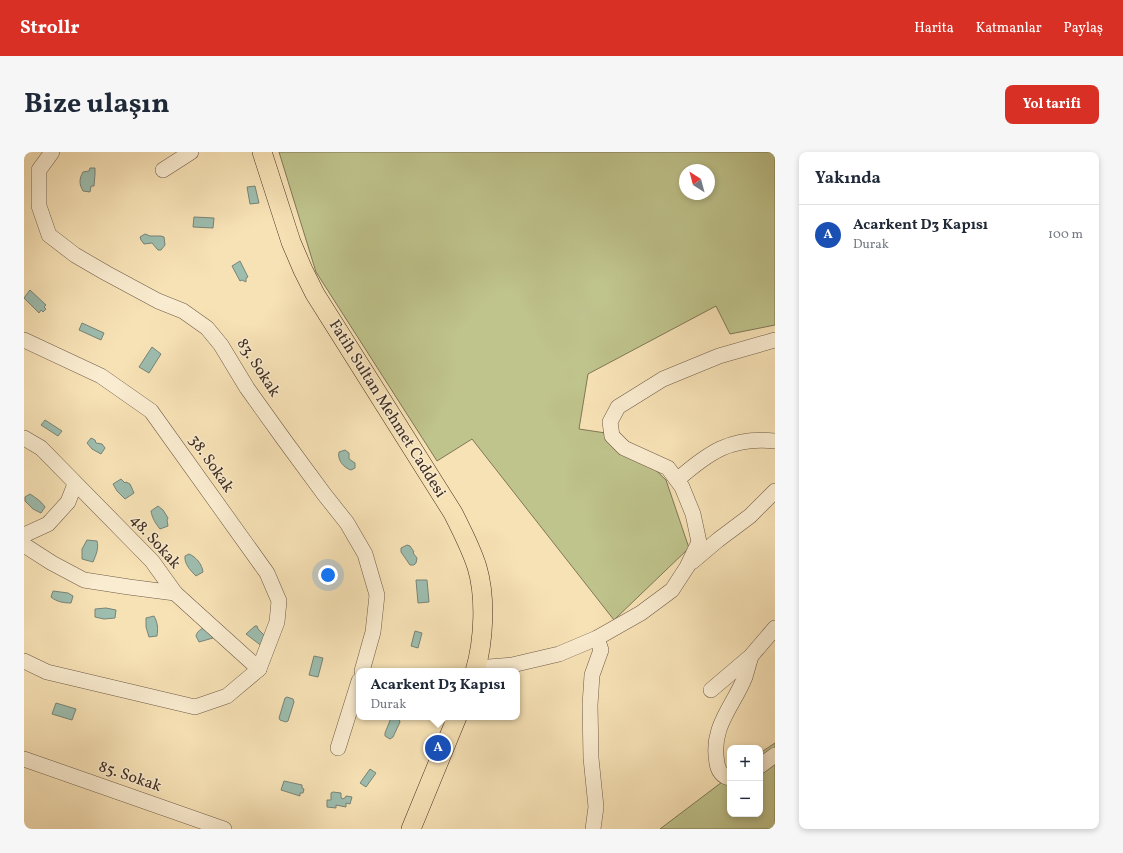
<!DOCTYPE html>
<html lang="tr">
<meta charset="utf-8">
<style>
:root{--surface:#fff;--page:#f6f6f7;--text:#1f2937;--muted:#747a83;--line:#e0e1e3;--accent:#d93025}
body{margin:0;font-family:Vollkorn,serif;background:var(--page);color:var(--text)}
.controls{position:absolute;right:12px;bottom:12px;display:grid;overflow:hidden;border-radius:8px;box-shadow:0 2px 6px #0003}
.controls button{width:36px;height:36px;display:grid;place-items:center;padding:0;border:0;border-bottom:1px solid var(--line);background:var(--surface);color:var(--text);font:20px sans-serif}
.compass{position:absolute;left:655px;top:12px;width:36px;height:36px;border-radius:50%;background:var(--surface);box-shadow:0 2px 6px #0003;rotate:324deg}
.you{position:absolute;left:304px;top:423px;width:14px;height:14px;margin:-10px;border:3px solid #fff;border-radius:50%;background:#1a73e8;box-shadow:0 0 0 6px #1a73e833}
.badge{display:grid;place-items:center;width:26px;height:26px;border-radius:50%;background:var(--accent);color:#fff;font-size:13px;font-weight:700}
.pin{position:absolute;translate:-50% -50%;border:2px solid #fff;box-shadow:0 1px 4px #0006}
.popup{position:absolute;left:332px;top:516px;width:164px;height:52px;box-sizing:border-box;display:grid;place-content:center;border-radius:8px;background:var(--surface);filter:drop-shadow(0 1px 3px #0005);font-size:13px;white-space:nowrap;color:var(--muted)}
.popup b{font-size:15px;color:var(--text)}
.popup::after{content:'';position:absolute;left:50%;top:100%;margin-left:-8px;border:8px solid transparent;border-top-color:var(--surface)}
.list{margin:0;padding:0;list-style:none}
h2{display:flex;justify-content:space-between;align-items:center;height:52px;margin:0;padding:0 16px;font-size:17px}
h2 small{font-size:13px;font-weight:400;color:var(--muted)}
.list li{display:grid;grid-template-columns:26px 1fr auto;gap:12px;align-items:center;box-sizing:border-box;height:60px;padding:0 16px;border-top:1px solid var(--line)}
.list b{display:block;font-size:15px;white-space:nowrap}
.list p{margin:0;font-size:13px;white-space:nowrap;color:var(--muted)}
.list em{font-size:13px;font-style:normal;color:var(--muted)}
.map{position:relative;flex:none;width:751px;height:677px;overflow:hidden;border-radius:8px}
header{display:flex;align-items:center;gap:24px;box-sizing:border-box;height:56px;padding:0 20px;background:var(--accent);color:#fff}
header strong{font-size:19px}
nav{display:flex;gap:22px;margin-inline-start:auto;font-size:14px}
.intro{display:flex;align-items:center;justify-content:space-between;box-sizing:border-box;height:96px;padding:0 24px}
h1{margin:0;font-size:28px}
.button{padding:10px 18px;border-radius:8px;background:var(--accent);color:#fff;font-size:14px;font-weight:700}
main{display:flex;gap:24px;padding:0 24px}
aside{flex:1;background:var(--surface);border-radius:8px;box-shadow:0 2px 6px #0003}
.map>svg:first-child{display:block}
.green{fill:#bfc38c;stroke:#807857;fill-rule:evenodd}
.water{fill:#9dbdaf;stroke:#788477}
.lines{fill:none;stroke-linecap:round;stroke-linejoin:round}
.minor-casing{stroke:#6e5b47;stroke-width:16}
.major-casing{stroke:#402e22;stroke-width:20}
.minor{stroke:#faecd0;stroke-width:15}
.major{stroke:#f7e2b6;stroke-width:19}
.labels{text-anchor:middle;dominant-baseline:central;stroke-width:3;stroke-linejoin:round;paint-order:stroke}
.street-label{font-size:16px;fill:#402e22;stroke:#faecd0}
</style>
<header>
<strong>Strollr</strong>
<nav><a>Harita</a><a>Katmanlar</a><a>Paylaş</a></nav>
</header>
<div class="intro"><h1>Bize ulaşın</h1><a class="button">Yol tarifi</a></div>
<main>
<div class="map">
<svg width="751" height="677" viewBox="0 0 751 677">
<rect width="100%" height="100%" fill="#f7e2b6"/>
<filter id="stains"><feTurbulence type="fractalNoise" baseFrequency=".005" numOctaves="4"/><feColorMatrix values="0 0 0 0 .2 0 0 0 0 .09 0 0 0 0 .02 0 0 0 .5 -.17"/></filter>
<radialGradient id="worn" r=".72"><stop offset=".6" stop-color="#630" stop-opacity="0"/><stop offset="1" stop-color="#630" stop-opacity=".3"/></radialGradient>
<g class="green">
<path d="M255,0h496v173l-45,9 -14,-28 -128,68 -9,55 40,6 47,45 23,68 -75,72 -142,-181 -35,22 -121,-189zM661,18h24v24h-24z"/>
<path d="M751,591v86h-115l70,-53v38h30v-61z"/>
</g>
<g class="water">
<path d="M66,16h5v6l-1,12h-3l-1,6 -7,-1c-4,-7 -4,-12 0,-19l6,-1z"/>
<path d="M231,34l4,17 -9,1 -3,-17z"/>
<path d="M170,65l20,1 -1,10 -20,-1z"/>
<path d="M121,82l5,2h11l3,1 1,8 -4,5h-3l-6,-7 -8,1 -3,-4 -1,-3z"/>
<path d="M216,109l8,16 -2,1v4l-4,-2 -2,1 -8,-15z"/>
<path d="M6,138l16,15 -2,2 2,2 -3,3 -2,-2 -2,3 -15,-15z"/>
<path d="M58,171l22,10 -3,7 -22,-10z"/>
<path d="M128,195l9,7 -12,19 -10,-6z"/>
<path d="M21,268l17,11 -4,5 -17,-11z"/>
<path d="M67,286l4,2 1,3 6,1 3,4 -4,6 -9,-5 -5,-6z"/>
<path d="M321,298l4,3v6l6,4v5l-4,2c-7,-2 -14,-10 -12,-18z"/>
<path d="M97,327l4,4 1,-1 4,2 4,9 -9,6 -8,-8 -4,-7z"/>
<path d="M6,342c6,4 11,7 15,13l-4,6 -8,-4 -8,-8v-4z"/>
<path d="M134,354l5,4 5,8 -1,2 1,6 -8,3c-4,-5 -8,-11 -9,-18z"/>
<path d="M63,388l10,1c2,7 -1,14 -4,21l-11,-3v-10z"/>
<path d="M383,393l3,1 4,6 -1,1 4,5 -1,5 -2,2h-4l-9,-13v-4z"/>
<path d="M165,402c7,3 13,10 14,18l-7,4c-5,-5 -12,-12 -11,-20z"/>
<path d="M392,428h11l2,22 -11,1z"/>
<path d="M29,439l15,2 5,3 -2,7c-7,0 -14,-1 -20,-6z"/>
<path d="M82,456l10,2 -1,8 -11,1 -9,-2v-8z"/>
<path d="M130,464c4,7 4,13 3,20l-8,1 -3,-10v-9z"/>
<path d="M231,474h2l1,3 7,7 -2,11 -17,-13z"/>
<path d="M182,475l7,11 -14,4 -3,-6c1,-5 5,-7 10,-9z"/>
<path d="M391,479l7,2 -4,15 -7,-2z"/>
<path d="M290,504l9,2 -5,19 -9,-2z"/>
<path d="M263,545l6,2 1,3 -6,19 -2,1 -6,-2 -1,-2 6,-20z"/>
<path d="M32,551l20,6 -4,11 -20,-6z"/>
<path d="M370,565l5,2 1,3 -7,15 -3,2 -5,-3v-3l6,-15z"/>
<path d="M346,617l6,4 -10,14 -6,-4z"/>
<path d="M260,629l18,4v3l2,1 -1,4h-3v3l-19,-6z"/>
<path d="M309,640l8,1v4l1,2 3,-1 1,-2 6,1 -2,7 -4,-1v4l-10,-2v3l-9,-1v-7h4v-7z"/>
</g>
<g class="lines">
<g class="minor-casing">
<g id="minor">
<path d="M28,0l-13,18v36l10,29 26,20 31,18 52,28 25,10 24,17 14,17 26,43 38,53 39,53 23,29 18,31 12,41 -4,37 -11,39"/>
<path d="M139,18l28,-18"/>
<path d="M0,188l77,36 50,35 116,162 12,28 -2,21 -18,47 -32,27 -32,11 -148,-35 -23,-11"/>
<path d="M0,286l17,10 111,113 23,32 -46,-6 -45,-7 -32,-17 -28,-18"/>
<path d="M653,328c31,-27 54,-44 98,-39"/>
<path d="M0,383l24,-11 20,-22 7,-18"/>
<path d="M668,410l26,-22 32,-24 25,-25"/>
<path d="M151,441l84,76"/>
<path d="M452,516l36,-3 47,-11 38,-16 44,-25 31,-23 15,-23 12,-25 -6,-28 -11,-27 -14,-19 -44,-20 -12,-12 -2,-14 8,-15 45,-28 56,-23 56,-16"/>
<path d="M687,538l40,-34 24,-28"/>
<path d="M314,596l21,-67"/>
<path d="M0,607l200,70"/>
<path d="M736,614l15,-11"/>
<path d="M706,626c-8,-1 -12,-8 -13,-15 -7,-36 16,-56 28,-86 2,-7 4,-14 6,-21"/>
<path d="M569,677l3,-22 -5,-49 -1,-53 2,-30 9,-25 -4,-12"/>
</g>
</g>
<g class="major-casing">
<g id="major">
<path d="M238,0l29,90 12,28 12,24 138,219c9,18 18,35 24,54 9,30 7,74 -2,104"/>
<path d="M387,677l46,-112"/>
</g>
</g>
<use href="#minor" class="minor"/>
<use href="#major" class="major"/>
</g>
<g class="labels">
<g class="street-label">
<text transform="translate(234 216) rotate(57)">83. Sokak</text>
<text transform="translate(363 257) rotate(58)">Fatih Sultan Mehmet Caddesi</text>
<text transform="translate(187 312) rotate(55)">38. Sokak</text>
<text transform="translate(131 390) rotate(48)">48. Sokak</text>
<text transform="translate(106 625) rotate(19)">85. Sokak</text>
</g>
</g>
<rect width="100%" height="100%" filter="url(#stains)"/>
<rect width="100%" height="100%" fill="url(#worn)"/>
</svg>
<div class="controls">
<button>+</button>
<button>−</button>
</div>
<svg class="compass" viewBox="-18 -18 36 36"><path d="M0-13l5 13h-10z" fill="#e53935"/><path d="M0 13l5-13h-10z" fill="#747a83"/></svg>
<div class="you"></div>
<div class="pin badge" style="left:414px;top:596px;background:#1a4fb4">A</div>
<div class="popup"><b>Acarkent D3 Kapısı</b>Durak</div>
</div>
<aside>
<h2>Yakında<small></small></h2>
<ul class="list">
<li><span class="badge" style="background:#1a4fb4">A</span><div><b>Acarkent D3 Kapısı</b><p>Durak</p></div><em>100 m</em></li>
</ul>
</aside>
</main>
